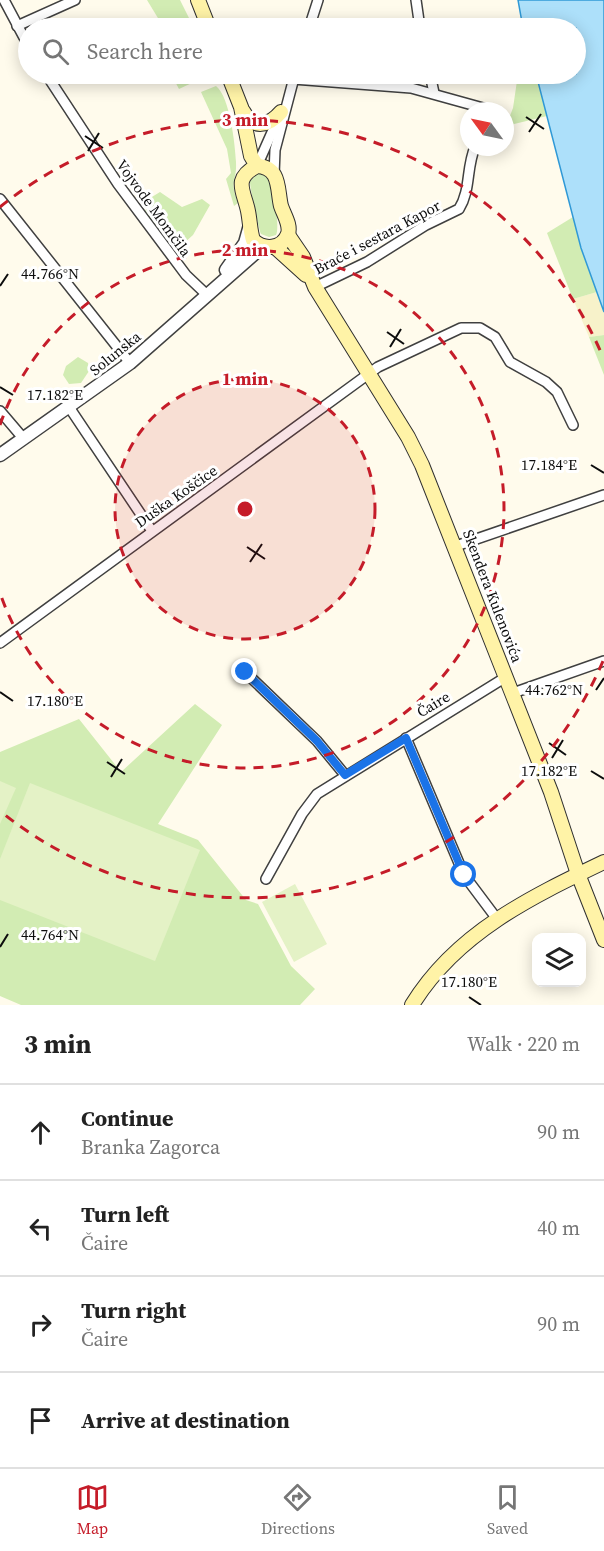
<!DOCTYPE html>
<meta charset="utf-8">
<style>
:root{--surface:#fff;--page:#f6f6f6;--text:#222;--muted:#767676;--line:#e0e0e0;--accent:#c51c29}
body{margin:0;font-family:"Source Serif 4",serif;background:var(--page);color:var(--text)}
.controls{position:absolute;right:18px;bottom:18px;display:grid;overflow:hidden;border-radius:12px;box-shadow:0 3px 15px #0003}
.controls button{width:54px;height:54px;display:grid;place-items:center;padding:0;border:0;border-bottom:2px solid var(--line);background:var(--surface);color:var(--text);font:30px sans-serif}
.compass{position:absolute;left:460px;top:102px;width:54px;height:54px;border-radius:50%;background:var(--surface);box-shadow:0 3px 15px #0003;rotate:303deg}
.stop{position:absolute;width:18px;height:18px;margin:-14px;border:4px solid #1a73e8;border-radius:50%;background:#fff}
.stop.end{background:#1a73e8;border-color:#fff;box-shadow:0 2px 6px #0008}
.list{margin:0;padding:0;list-style:none}
h2{display:flex;justify-content:space-between;align-items:center;height:78px;margin:0;padding:0 24px;font-size:26px}
h2 small{font-size:20px;font-weight:400;color:var(--muted)}
.list li{display:grid;grid-template-columns:39px 1fr auto;gap:18px;align-items:center;box-sizing:border-box;height:96px;padding:0 24px;border-top:2px solid var(--line)}
.list b{display:block;font-size:22px;white-space:nowrap}
.list p{margin:0;font-size:20px;white-space:nowrap;color:var(--muted)}
.list em{font-size:20px;font-style:normal;color:var(--muted)}
.icon{flex:none;width:33px;height:33px;fill:none;stroke:currentColor;stroke-width:2;stroke-linecap:round;stroke-linejoin:round}
.map{position:relative;flex:none;width:604px;height:1005px;overflow:hidden}
.search{position:absolute;background:var(--surface);box-shadow:0 3px 15px #0003;left:18px;right:18px;top:18px;height:66px;display:flex;align-items:center;gap:15px;box-sizing:border-box;padding:0 21px;border-radius:33px;color:var(--muted);font-size:22px}
.sheet{height:462px;background:var(--surface)}
nav{display:flex;justify-content:space-around;align-items:center;box-sizing:border-box;height:84px;border-top:2px solid var(--line);background:var(--surface);font-size:16px;color:var(--muted)}
nav a{display:grid;justify-items:center;gap:3px}
nav .on{color:var(--accent)}
.map>svg:first-child{display:block}
.farmland{fill:#f7f2ca}
.green{fill:#d2ecb3}
.pitch{fill:#e4f2c6}
.water{fill:#ade0fa;stroke:#3099d6;stroke-width:1.5}
.lines{fill:none;stroke-linecap:round;stroke-linejoin:round}
.minor-casing{stroke:#404040;stroke-width:12}
.tertiary-casing{stroke:#404040;stroke-width:15}
.secondary-casing{stroke:#2f2f2f;stroke-width:16}
.minor{stroke:#fff;stroke-width:9}
.tertiary{stroke:#fff;stroke-width:12}
.secondary{stroke:#fff3a7;stroke-width:14}
.route{stroke:#1a73e8;stroke-width:8}
.ticks{fill:none;stroke:#0d0d0d;stroke-width:2}
.ring{fill:none;stroke:#c51c29;stroke-width:3;stroke-dasharray:10 8}
.labels{text-anchor:middle;dominant-baseline:central;stroke-width:6;stroke-linejoin:round;paint-order:stroke}
.street-label{font-size:15px;fill:#0d0d0d;stroke:#fff}
.ticks-label{font-size:15px;text-anchor:middle;fill:#0d0d0d;stroke:#fff;stroke-width:6;stroke-linejoin:round;paint-order:stroke}
.centre{fill:#c51c29;stroke:#fff;stroke-width:3}
.ring-label{font-size:18px;text-anchor:middle;font-weight:bold;fill:#c51c29;stroke:#fff;stroke-width:6;stroke-linejoin:round;paint-order:stroke}
</style>
<div class="map">
<svg width="604" height="1005" viewBox="0 0 604 1005">
<rect width="100%" height="100%" fill="#fffbec"/>
<path class="farmland" d="M597,292l7,20v23l-15,2 -16,-38z"/>
<g class="green">
<path d="M147,0h33l11,22 -17,6h-10z"/>
<path d="M171,74h40l-32,15z"/>
<path d="M518,74h19l10,42 -41,10 7,-18z"/>
<path d="M216,86c14,11 19,58 20,76 1,21 -7,16 2,41l-4,3 -8,-27 5,-6 -4,-24 -26,-57z"/>
<path d="M258,173l10,3c6,13 12,52 8,59l-7,2 -8,-3c-2,-3 -12,-50 -11,-53z"/>
<path d="M160,192l22,15 20,-8 8,6 -17,30 -19,17 -30,-40 6,-7 -3,-5z"/>
<path d="M573,217l24,75 -24,7 -26,-66z"/>
<path d="M604,335v40l-15,-38z"/>
<path d="M78,357l10,6 1,8 -8,12 -12,1 -6,-9 3,-9z"/>
<path d="M195,704l27,21 -64,99 40,16 48,60 12,4 33,62 24,23 -15,16h-279l-21,-9v-244l79,-33 42,53z"/>
</g>
<g class="pitch">
<path d="M0,781l16,7 -16,36z"/>
<path d="M30,783l170,67 -45,111 -155,-61v-41z"/>
<path d="M295,884l32,60 -33,18 -32,-60z"/>
</g>
<path class="water" d="M518,0h86v312l-23,-64 -45,-174h40v-46h-53z"/>
<g class="lines">
<g class="minor-casing">
<g id="minor">
<path d="M4,0l24,45"/>
<path d="M416,0l4,28"/>
<path d="M17,26l58,-26"/>
<path d="M309,28l9,-28"/>
<path d="M46,74l72,110 68,91 20,19"/>
<path d="M430,74l4,19"/>
<path d="M293,79l118,9 83,23"/>
<path d="M257,166l20,-45"/>
<path d="M274,175l1,-25 20,-76"/>
<path d="M0,199l130,164"/>
<path d="M315,287l52,-25 59,-37 33,-16c12,-19 7,-41 16,-62"/>
<path d="M69,407l83,124"/>
<path d="M0,411l23,27"/>
<path d="M456,546l148,-51"/>
<path d="M0,643l378,-276 83,-39h19l15,9 15,25 36,20 11,10 16,33"/>
<path d="M245,672l72,69 28,34"/>
<path d="M513,693l91,-32"/>
<path d="M406,738l58,137 33,44"/>
<path d="M266,879l36,-65 15,-20 189,-117"/>
</g>
</g>
<g class="tertiary-casing">
<g id="tertiary">
<path d="M226,270l19,-27 5,-18"/>
<path d="M0,455l130,-92 132,-116"/>
</g>
</g>
<g class="secondary-casing">
<g id="secondary">
<path d="M198,0l11,28"/>
<path d="M228,74l13,33 10,49 6,10"/>
<path d="M243,111c10,19 26,15 38,1"/>
<path d="M257,166c24,1 20,24 24,40 3,9 10,19 7,28 -6,16 -25,16 -35,6 -3,-9 -3,-19 -5,-29 -4,-20 -16,-32 9,-45z"/>
<path d="M288,235l15,22 12,30 93,150 14,28 129,327 27,82 26,66"/>
<path d="M275,247l31,28"/>
<path d="M412,1005c44,-72 119,-108 192,-143"/>
</g>
</g>
<use href="#minor" class="minor"/>
<use href="#tertiary" class="tertiary"/>
<use href="#secondary" class="secondary"/>
</g>
<g class="lines">
<path class="route" d="M245,672l72,69 28,34 61,-37 58,137"/>
</g>
<path class="ticks" d="M526,117l18,12M529,132l12,-18M85,136l18,12M88,151l11,-18M0,286l8,-12M387,332l17,12M390,347l11,-18M0,387l13,8M591,465l13,8M247,547l18,12M250,562l12,-18M596,690l8,-12M0,692l13,9M549,743l17,12M552,758l11,-18M107,762l18,12M591,771l13,8M111,777l11,-18M0,947l8,-13M469,997l12,8"/>
<circle cx="245" cy="509" r="130" fill="#c51c29" fill-opacity=".12"/>
<g class="ring">
<circle cx="245" cy="509" r="130"/>
<path d="M0 425A259 259 0 1 1 0 593"/>
<path d="M603 661A389 389 0 0 1 0 811M0 207A389 389 0 0 1 603 357"/>
</g>
<g class="labels">
<g class="street-label">
<text transform="translate(154 208) rotate(54)">Vojvode Momčila</text>
<text transform="translate(377 237) rotate(-28)">Braće i sestara Kapor</text>
<text transform="translate(115 353) rotate(-39)">Solunska</text>
<text transform="translate(176 496) rotate(-35)">Duška Koščice</text>
<text transform="translate(493 596) rotate(69)">Skendera Kulenovića</text>
<text transform="translate(433 704) rotate(-31)">Čaire</text>
</g>
</g>
<g class="ticks-label">
<text x="50" y="279">44.766°N</text>
<text x="55" y="400">17.182°E</text>
<text x="549" y="470">17.184°E</text>
<text x="554" y="695">44.762°N</text>
<text x="55" y="706">17.180°E</text>
<text x="549" y="776">17.182°E</text>
<text x="50" y="940">44.764°N</text>
<text x="469" y="987">17.180°E</text>
</g>
<circle cx="245" cy="509" r="9" class="centre"/>
<g class="ring-label">
<text x="245" y="126">3 min</text>
<text x="245" y="256">2 min</text>
<text x="245" y="385">1 min</text>
</g>
</svg>
<div class="controls">
<button><svg class="icon" aria-label="layers" viewBox="0 0 24 24"><path d="M12 4l9 5-9 5-9-5zM3 14l9 5 9-5"/></svg></button>
</div>
<svg class="compass" viewBox="-18 -18 36 36"><path d="M0-13l5 13h-10z" fill="#e53935"/><path d="M0 13l5-13h-10z" fill="#767676"/></svg>
<div class="stop" style="left:464px;top:875px"></div>
<div class="stop end" style="left:245px;top:672px"></div>
<div class="search"><svg class="icon" aria-label="search" viewBox="0 0 24 24"><circle cx="10" cy="10" r="6"/><path d="M15 15l6 6"/></svg>Search here</div>
</div>
<section class="sheet">
<h2>3 min<small>Walk · 220 m</small></h2>
<ul class="list">
<li><svg class="icon" aria-label="ahead" viewBox="0 0 24 24"><path d="M12 20V5M6 11l6-6 6 6"/></svg><div><b>Continue</b><p>Branka Zagorca</p></div><em>90 m</em></li>
<li><svg class="icon" aria-label="left" viewBox="0 0 24 24"><path d="M17 20v-9H6M10 6l-5 5 5 5"/></svg><div><b>Turn left</b><p>Čaire</p></div><em>40 m</em></li>
<li><svg class="icon" aria-label="right" viewBox="0 0 24 24"><path d="M7 20v-9h11M14 6l5 5-5 5"/></svg><div><b>Turn right</b><p>Čaire</p></div><em>90 m</em></li>
<li><svg class="icon" aria-label="arrive" viewBox="0 0 24 24"><path d="M6 21V4h12l-3 4 3 4H6"/></svg><div><b>Arrive at destination</b></div></li>
</ul>
</section>
<nav>
<a class="on"><svg class="icon" aria-label="map" viewBox="0 0 24 24"><path d="M3 6l6-2 6 2 6-2v14l-6 2-6-2-6 2zM9 4v14M15 6v14"/></svg>Map</a>
<a><svg class="icon" aria-label="directions" viewBox="0 0 24 24"><path d="M12 3l9 9-9 9-9-9zM9 14v-3h6M13 9l2 2-2 2"/></svg>Directions</a>
<a><svg class="icon" aria-label="saved" viewBox="0 0 24 24"><path d="M7 4h10v16l-5-4-5 4z"/></svg>Saved</a>
</nav>
